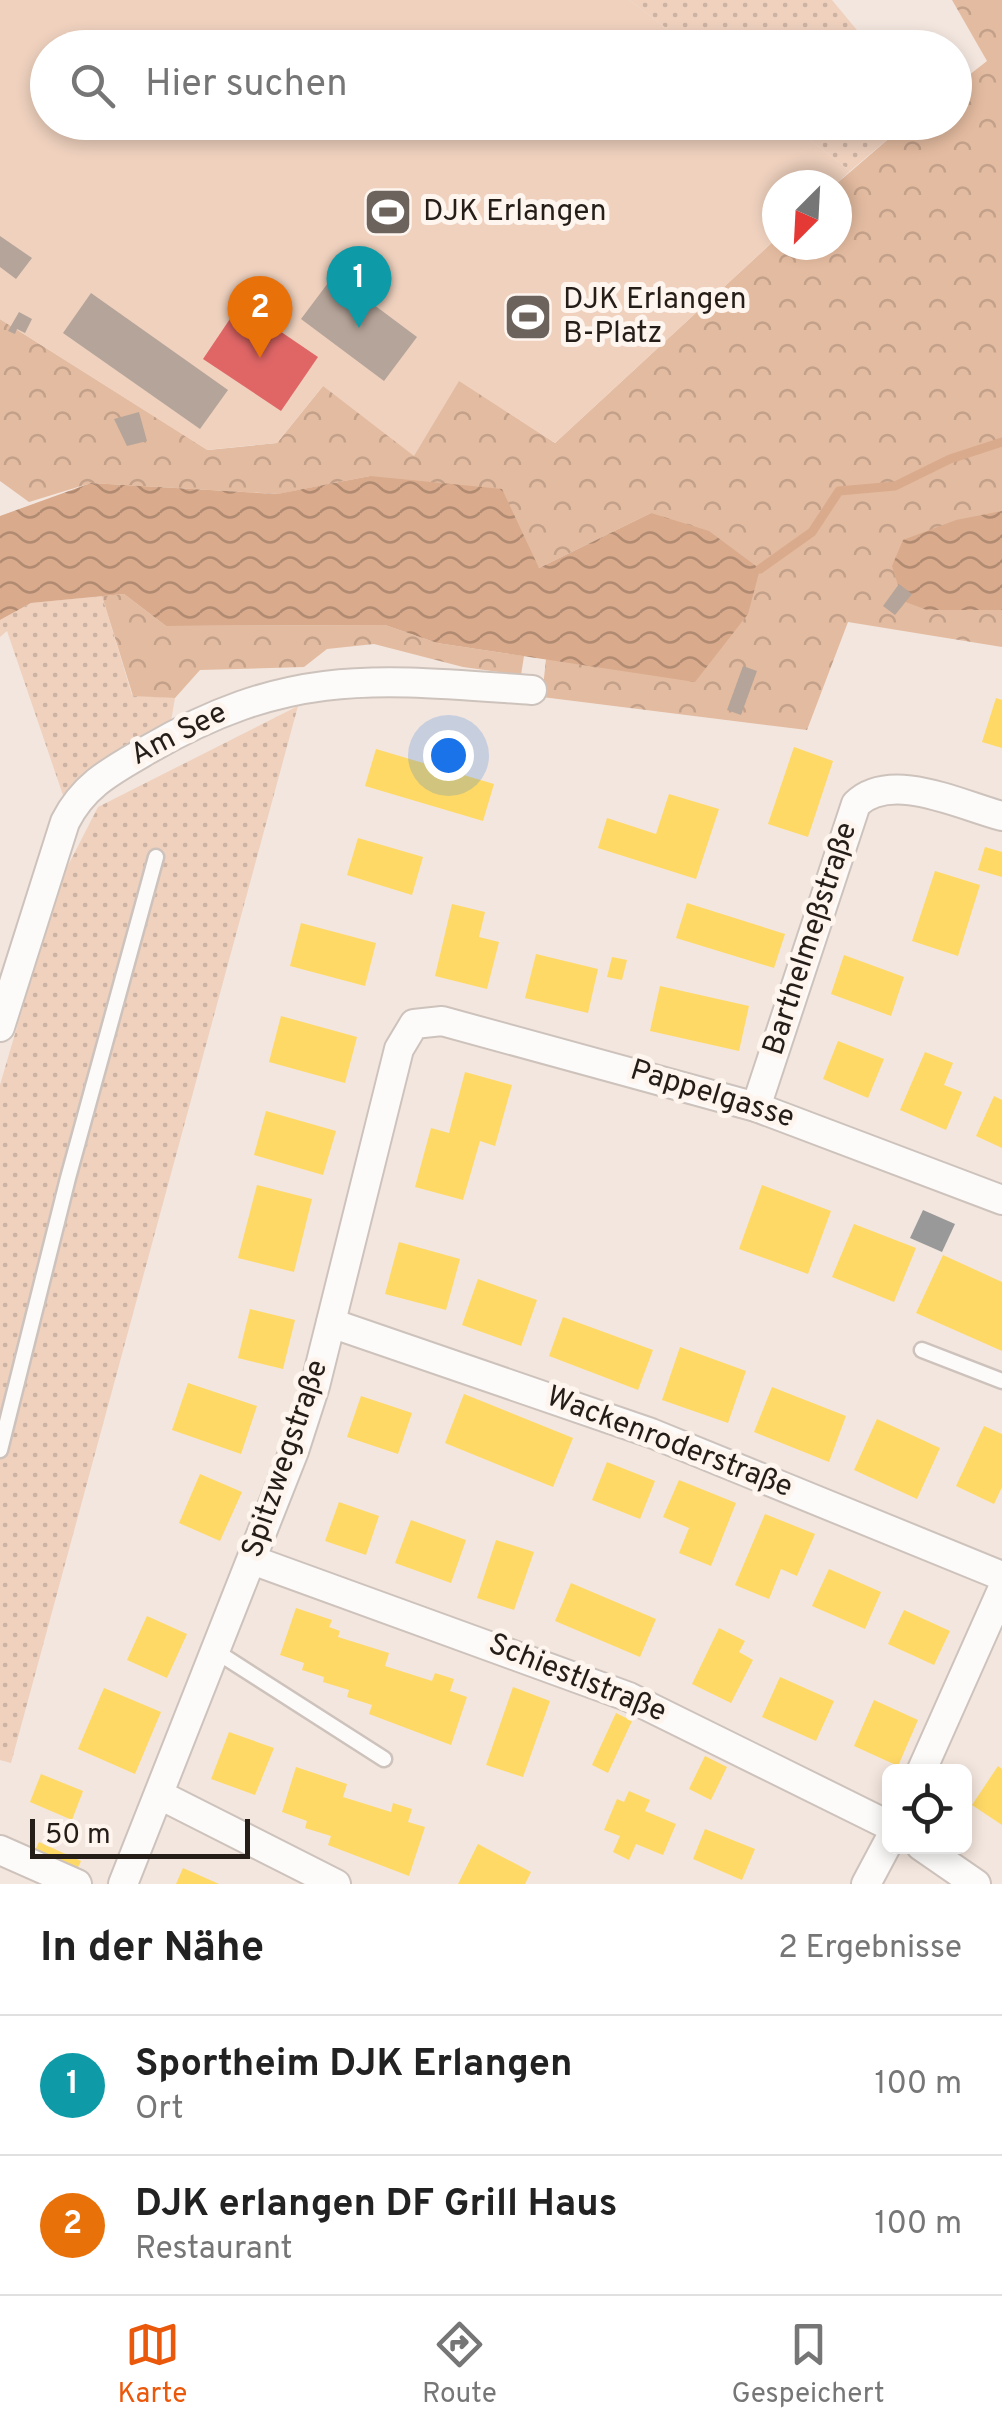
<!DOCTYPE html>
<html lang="de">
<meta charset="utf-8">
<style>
:root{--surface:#fff;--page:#f2f2f2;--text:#222;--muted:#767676;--line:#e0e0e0;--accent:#ea580c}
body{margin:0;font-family:Overpass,sans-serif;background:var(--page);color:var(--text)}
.controls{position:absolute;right:30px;bottom:30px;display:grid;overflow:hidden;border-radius:15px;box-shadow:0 5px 15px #0003}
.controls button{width:90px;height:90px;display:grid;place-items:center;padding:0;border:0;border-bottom:2px solid var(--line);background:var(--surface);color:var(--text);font:50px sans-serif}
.compass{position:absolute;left:762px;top:170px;width:90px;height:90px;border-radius:50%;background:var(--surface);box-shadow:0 5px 15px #0003;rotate:204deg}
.scale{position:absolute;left:30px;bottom:25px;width:220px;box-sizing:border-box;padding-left:10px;border:5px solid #251d18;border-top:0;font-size:28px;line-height:35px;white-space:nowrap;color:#251d18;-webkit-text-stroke:8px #fef5ef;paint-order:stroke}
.you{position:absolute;left:448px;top:755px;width:35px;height:35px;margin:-25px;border:8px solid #fff;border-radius:50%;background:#1a73e8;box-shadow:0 0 0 15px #1a73e833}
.badge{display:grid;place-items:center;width:65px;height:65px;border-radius:50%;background:var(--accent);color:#fff;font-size:32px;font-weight:700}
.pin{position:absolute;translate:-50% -82px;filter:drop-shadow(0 2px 5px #0008)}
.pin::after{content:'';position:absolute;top:52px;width:35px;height:30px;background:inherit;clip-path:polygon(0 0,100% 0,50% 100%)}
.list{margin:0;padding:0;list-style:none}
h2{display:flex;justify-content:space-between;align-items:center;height:130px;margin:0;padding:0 40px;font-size:42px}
h2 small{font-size:32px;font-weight:400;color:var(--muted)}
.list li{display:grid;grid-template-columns:65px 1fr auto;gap:30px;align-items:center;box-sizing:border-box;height:140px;padding:0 40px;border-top:2px solid var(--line)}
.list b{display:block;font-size:38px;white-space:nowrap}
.list p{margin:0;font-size:32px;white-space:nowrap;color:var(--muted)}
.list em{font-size:32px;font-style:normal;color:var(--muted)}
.icon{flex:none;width:55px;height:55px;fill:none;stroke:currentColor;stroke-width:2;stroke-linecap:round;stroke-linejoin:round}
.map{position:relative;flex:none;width:1002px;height:1884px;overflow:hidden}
.search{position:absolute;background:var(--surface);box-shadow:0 5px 15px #0003;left:30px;right:30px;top:30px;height:110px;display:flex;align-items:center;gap:25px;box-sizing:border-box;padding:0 35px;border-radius:55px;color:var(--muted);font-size:38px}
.sheet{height:410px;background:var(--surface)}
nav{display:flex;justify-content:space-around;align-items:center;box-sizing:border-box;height:140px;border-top:2px solid var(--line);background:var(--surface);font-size:28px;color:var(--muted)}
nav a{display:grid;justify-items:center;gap:5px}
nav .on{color:var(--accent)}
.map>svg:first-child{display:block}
.grass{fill:url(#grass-dots)}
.forest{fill:url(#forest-crowns)}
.pitch{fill:#efd1be}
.water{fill:url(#water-waves)}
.homes{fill:#ffd966}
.shops{fill:#e06666}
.industry{fill:#999}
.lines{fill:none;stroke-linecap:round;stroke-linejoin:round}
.stream{stroke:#d9aa8b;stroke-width:9}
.building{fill:#b5a499}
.lane-casing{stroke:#cdc3bc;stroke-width:19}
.street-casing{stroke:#cdc3bc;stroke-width:32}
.lane{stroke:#fdfbfa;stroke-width:14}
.street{stroke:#fdfbfa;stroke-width:28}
.labels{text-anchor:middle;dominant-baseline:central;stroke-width:10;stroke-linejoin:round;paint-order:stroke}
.poi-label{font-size:30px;fill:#251d18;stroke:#fef5ef;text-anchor:start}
.street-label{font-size:30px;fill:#251d18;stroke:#fef5ef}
</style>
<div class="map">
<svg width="1002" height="1884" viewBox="0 0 1002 1884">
<defs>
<pattern id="grass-dots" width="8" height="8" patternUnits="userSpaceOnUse" patternTransform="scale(2.5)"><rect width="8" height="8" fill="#efd1be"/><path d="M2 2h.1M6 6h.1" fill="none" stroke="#cdb3a3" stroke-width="1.8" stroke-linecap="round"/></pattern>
<pattern id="forest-crowns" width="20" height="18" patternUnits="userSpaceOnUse" patternTransform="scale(2.5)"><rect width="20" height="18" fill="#e3bba0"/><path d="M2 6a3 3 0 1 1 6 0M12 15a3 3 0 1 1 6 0" fill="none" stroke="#c3a089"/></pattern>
<pattern id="water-waves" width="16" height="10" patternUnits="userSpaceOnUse" patternTransform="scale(2.5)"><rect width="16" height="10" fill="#d9aa8b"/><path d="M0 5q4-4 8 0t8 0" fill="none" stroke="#b08a71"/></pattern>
</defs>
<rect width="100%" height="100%" fill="#f3e6de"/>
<g class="grass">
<path d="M629,0h203l39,47h-180z"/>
<path d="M788,123h119l-57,48z"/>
<path d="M102,596l30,99 43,3 -5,29 -104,77 -59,-173 -7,6v-17l31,-17z"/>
<path d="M298,706l-287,1057 -11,-3v-675l59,-202 39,-76z"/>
</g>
<g class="forest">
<path d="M952,0h50v647l-154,-25 -41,108 -265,-33 4,-38 149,22 -44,-168 -112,55 -169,-92 -92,18 -187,-11 -62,19 -29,-21v-162l208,131 69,-7 46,-57 136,-6 96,63 222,-205v7h60l-2,-60 72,-62 47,-1 1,-36 32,-25z"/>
<path d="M124,594l42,32 219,-1 52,18 87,13 -3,19 -58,-8 -89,-23 -47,5 -23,18 -104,3 -25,28 -42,-2 -31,-100z"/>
</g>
<path class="pitch" d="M0,0h629l62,47 -643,1v74l740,1 62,48 -15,14h-58v53l-222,205 -96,-62 -45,75 -91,-70 -46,57 -70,7 -207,-131z"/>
<g class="water">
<path d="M370,476l132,13 37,79 112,-55 58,18 51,38 -12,45 -53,68 -258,-39 -52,-18 -219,1 -42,-32 -93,9 -31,17v-104l91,-33 186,11z"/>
<path d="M1002,511v99h-75l-24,-9 -11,-35 11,-26 53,-20z"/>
</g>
<g class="homes">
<path d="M996,698l6,2v48l-20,-6z"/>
<path d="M794,747l39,14 -25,76 -40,-13z"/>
<path d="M376,749l118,35 -11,37 -118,-35z"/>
<path d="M669,794l50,15 -23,70 -98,-31 9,-30 49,16z"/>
<path d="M358,838l65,19 -11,38 -65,-20z"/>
<path d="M985,847l17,5v25l-24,-7z"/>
<path d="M935,871l45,14 -22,71 -46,-15z"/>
<path d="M687,903l98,31 -11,34 -98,-30z"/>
<path d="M452,904l33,8 -6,25 20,5 -12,47 -52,-13z"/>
<path d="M301,923l75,20 -11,43 -75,-20z"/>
<path d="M536,954l62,15 -10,44 -63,-15z"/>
<path d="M844,955l60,22 -13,39 -60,-22z"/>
<path d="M612,957l15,3 -5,20 -15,-3z"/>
<path d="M660,986l89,20 -10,45 -89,-20z"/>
<path d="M281,1016l76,21 -12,46 -76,-21z"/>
<path d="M838,1041l46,18 -16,39 -45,-19z"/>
<path d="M925,1052l28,11 -9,22 18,7 -16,38 -46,-20z"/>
<path d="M465,1072l47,13 -17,61 -15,-5 -17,59 -48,-13 16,-59 18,5z"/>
<path d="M994,1096l8,4v48l-26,-12z"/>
<path d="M266,1111l70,20 -13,44 -69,-20z"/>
<path d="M257,1185l55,14 -18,73 -56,-14z"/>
<path d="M762,1185l69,26 -23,63 -69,-25z"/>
<path d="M854,1224l62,24 -22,54 -62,-25z"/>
<path d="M399,1242l61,17 -14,51 -61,-16z"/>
<path d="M943,1255l59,27v69l-86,-38z"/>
<path d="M478,1279l59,21 -16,46 -59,-21z"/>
<path d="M250,1309l45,11 -12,49 -45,-11z"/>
<path d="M563,1317l90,33 -15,40 -89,-34z"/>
<path d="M680,1347l66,24 -18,52 -66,-23z"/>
<path d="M188,1383l69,23 -16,48 -69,-24z"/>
<path d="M772,1387l74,29 -17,46 -75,-30z"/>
<path d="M464,1394l109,44 -20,49 -108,-44z"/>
<path d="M361,1396l51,17 -14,41 -51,-17z"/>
<path d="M877,1419l63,29 -23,51 -63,-29z"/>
<path d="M984,1426l18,8v53l-8,17 -38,-18z"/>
<path d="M607,1462l48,19 -15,38 -48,-19z"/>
<path d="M200,1474l42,18 -22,49 -41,-18z"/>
<path d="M679,1480l57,23 -25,63 -32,-13 10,-25 -26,-11z"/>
<path d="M339,1502l40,14 -13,39 -41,-14z"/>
<path d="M765,1514l50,20 -18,42 -16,-7 -12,30 -34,-14z"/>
<path d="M411,1520l55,20 -15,43 -56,-20z"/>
<path d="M496,1540l38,12 -20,58 -37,-12z"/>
<path d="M829,1569l52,23 -16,37 -53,-23z"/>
<path d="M571,1583l85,36 -16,38 -85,-36z"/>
<path d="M296,1608l36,12 -3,7 11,4 -2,6 51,16 -4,13 47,15 3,-8 19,6 -4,12 17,6 -16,48 -82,-31 3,-9 -25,-8 2,-7 -26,-8 1,-5 -22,-7 2,-7 -24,-8z"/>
<path d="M904,1610l46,21 -16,34 -46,-21z"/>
<path d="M147,1616l40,18 -20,44 -40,-18z"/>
<path d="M719,1628l26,13 -6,11 14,8 -22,43 -39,-19z"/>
<path d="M780,1677l54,24 -18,40 -54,-24z"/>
<path d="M513,1687l37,14 -27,76 -37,-12z"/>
<path d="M104,1688l57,24 -26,62 -57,-25z"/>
<path d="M874,1700l44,20 -20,46 -44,-20z"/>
<path d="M616,1713l16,8 -24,52 -16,-8z"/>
<path d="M229,1732l45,16 -19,47 -44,-16z"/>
<path d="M705,1756l22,11 -16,33 -22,-11z"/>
<path d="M998,1766l4,3v56l-30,-20z"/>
<path d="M296,1767l51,17 -4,13 48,15 2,-9 19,6 -4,13 17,5 -16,49 -81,-31 3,-9 -26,-8 2,-7 -25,-9z"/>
<path d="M41,1774l42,17 -11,29 -42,-18z"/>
<path d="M629,1791l21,9 -5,11 31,13 -13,31 -27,-11 -7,16 -16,-8 7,-16 -16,-6 13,-31 7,3z"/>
<path d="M705,1829l50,20 -13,31 -49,-21z"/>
<path d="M39,1842l42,19 -6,13 -42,-19z"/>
<path d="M478,1844l53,28 -6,12h-67z"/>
<path d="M183,1868l36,16h-43z"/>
</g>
<path class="shops" d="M240,304l78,53 -37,54 -78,-52z"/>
<path class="industry" d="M923,1210l32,14 -13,28 -32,-14z"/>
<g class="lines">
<path class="stream" d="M760,569l52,-37 27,-41 56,-5 55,-27 52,-17"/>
</g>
<g class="building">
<path d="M0,236l32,22 -16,21 -16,-12z"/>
<path d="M334,275l83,62 -33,44 -83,-62z"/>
<path d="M91,293l137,97 -28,39 -137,-96z"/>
<path d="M19,312l13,7 -7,14 -8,-4 -2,5 -7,-3z"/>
<path d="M139,412l8,29 -20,5 -13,-27z"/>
<path d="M899,584l13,10 -17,21 -12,-9z"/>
<path d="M743,666l14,5 -16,44 -14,-5z"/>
</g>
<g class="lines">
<g class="lane-casing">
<g id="lane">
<path d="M922,1350l80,31"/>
<path d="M0,1450l68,-272 88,-321"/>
<path d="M217,1652l167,107"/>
</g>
</g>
<g class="street-casing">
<g id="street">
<path d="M0,1027l65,-205c19,-38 48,-52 84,-73 142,-82 227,-70 383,-59"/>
<path d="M756,1107l100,-303c35,-34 104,1 146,12"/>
<path d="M331,1323l320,110 351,143"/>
<path d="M252,1560l377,137 261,129"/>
<path d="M921,1772l81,-182"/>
<path d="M160,1795l176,89"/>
<path d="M921,1846l55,38"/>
<path d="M0,1850l77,34"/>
<path d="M123,1884l171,-433 21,-65 84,-337 15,-25 28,-3 314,86 246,93"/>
<path d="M866,1884l24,-45"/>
</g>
</g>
<use href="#lane" class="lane"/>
<use href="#street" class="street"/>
</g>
<defs>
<g id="stadium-square" transform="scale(2.5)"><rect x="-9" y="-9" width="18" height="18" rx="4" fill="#6d635d" stroke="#fef5ef"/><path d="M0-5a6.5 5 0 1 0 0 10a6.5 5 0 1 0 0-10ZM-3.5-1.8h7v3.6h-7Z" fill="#fff"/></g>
</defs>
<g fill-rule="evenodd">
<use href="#stadium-square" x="388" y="212"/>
<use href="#stadium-square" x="528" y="317"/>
</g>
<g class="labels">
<g class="poi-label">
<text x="423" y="212">DJK Erlangen</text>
<text x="563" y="300">DJK Erlangen<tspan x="563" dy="34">B-Platz</tspan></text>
</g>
<g class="street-label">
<text transform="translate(179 735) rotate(-27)">Am See</text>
<text transform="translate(811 939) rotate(-72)">Barthelmeßstraße</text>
<text transform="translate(712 1095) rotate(17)">Pappelgasse</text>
<text transform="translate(669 1443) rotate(21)">Wackenroderstraße</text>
<text transform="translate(286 1459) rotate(-71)">Spitzwegstraße</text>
<text transform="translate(577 1679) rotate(22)">Schiestlstraße</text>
</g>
</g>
</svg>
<div class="controls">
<button><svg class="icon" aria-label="locate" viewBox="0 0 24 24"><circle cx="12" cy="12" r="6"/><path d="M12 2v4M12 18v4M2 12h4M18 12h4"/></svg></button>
</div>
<svg class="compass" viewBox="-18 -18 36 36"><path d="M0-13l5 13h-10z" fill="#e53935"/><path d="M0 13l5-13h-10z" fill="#767676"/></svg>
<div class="scale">50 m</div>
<div class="you"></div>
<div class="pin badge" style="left:359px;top:328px;background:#0f9aa8">1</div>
<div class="pin badge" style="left:260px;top:358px;background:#e8710a">2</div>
<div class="search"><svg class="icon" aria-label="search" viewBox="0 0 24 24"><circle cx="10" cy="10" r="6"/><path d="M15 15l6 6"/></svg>Hier suchen</div>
</div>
<section class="sheet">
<h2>In der Nähe<small>2 Ergebnisse</small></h2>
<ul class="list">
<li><span class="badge" style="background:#0f9aa8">1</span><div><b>Sportheim DJK Erlangen</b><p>Ort</p></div><em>100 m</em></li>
<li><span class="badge" style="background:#e8710a">2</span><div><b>DJK erlangen DF Grill Haus</b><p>Restaurant</p></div><em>100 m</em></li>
</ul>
</section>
<nav>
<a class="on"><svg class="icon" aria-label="map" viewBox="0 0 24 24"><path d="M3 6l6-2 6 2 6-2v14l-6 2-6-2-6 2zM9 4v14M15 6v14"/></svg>Karte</a>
<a><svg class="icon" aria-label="directions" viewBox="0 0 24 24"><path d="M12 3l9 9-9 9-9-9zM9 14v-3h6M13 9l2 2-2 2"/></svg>Route</a>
<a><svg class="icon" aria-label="saved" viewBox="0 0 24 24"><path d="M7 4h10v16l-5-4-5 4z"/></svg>Gespeichert</a>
</nav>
